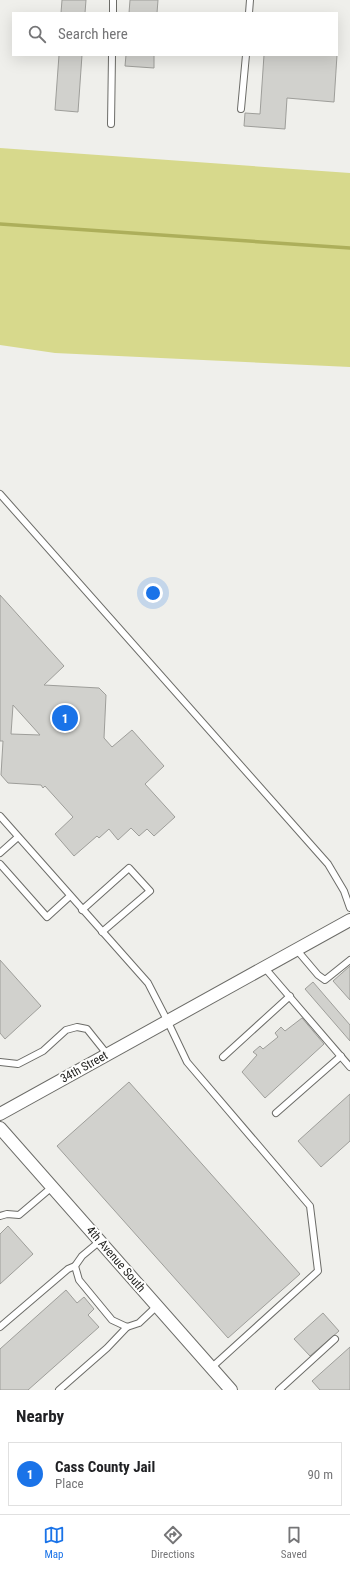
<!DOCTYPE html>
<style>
:root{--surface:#fff;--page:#f6f6f6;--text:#202124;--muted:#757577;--line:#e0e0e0;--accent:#1a73e8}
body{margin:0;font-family:"Roboto Condensed",sans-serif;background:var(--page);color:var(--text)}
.you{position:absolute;left:153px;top:593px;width:14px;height:14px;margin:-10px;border:3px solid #fff;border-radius:50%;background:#1a73e8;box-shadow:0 0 0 6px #1a73e833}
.badge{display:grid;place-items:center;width:26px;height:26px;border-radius:50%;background:var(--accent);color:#fff;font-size:13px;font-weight:700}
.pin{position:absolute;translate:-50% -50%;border:2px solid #fff;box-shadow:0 1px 4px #0006}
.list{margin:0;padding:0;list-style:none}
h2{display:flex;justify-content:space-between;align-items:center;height:52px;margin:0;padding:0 16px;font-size:17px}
h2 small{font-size:13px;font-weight:400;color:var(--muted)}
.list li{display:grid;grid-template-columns:26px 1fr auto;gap:12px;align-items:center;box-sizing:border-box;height:64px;margin:0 8px 8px;padding:0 8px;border:1px solid var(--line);border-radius:0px}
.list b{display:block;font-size:15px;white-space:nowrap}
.list p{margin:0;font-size:13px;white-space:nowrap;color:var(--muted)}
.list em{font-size:13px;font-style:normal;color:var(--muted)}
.icon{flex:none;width:22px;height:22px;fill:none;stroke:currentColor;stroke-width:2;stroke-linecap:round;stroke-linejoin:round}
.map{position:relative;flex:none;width:350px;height:1390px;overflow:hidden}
.search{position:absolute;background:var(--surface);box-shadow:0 4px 16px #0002;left:12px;right:12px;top:12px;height:44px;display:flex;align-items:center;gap:10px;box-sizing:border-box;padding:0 14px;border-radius:0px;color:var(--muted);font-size:15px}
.sheet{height:124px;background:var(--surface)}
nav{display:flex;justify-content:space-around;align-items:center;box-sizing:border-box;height:56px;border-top:1px solid var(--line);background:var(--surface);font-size:11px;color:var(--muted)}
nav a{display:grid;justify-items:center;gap:2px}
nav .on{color:var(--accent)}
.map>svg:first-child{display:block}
.green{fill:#d7d98c}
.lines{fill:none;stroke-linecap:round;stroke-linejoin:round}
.stream{stroke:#adaf5a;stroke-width:3.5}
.building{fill:#d1d1cd;stroke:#9e9e9a;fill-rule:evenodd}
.lane-casing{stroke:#6c6c68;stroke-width:8}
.street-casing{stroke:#6c6c68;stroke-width:14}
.lane{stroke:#fff;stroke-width:6}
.street{stroke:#fff;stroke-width:12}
.labels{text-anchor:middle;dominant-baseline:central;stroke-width:4;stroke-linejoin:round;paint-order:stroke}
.street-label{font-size:12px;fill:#222220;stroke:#fffffe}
</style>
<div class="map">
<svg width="350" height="1390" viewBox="0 0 350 1390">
<rect width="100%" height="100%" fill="#efefeb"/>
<path class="green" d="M0,148l350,25v194l-295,-14 -55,-8z"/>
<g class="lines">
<path class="stream" d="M0,224l350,24"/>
</g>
<g class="building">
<path d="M62,0h24l-1,13h-24z"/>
<path d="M130,0h28l-1,13h-28z"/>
<path d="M59,55h23l-4,57 -23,-2z"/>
<path d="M126,55h28v13l-29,-2z"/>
<path d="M264,55h73l-3,47 -47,-4 -2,31 -41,-3 1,-13 15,1z"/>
<path d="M0,595l64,71 -20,19 55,3 7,7 -2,43 8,9 20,-17 32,36 -19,18 30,33 -21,19 -7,-7 -8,7 -8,-8 -13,12 -9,-11 -10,9 -2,-2 -23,20 -19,-22 18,-17 -28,-31 -2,2 -2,-3 -33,-2 -7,-8 2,-34h-3zM13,705l27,30 -29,-1z"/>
<path d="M0,960l41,46 -36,33 -5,-6z"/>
<path d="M350,966v34l-17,-19z"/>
<path d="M313,982l37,43v16l-45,-52z"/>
<path d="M302,1018l22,26 -59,54 -23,-26 15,-17 -4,-3 7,-6 3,3 15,-12 -3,-4 6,-6 4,4z"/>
<path d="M129,1082l171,192 -72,64 -171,-192z"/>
<path d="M350,1094v47l-29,26 -23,-26z"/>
<path d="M8,1226l25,28 -33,30v-50z"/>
<path d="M66,1290l11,13 7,-6 10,12 -6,6 11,12 -71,63h-28v-41z"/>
<path d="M323,1313l16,18 -29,25 -16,-17z"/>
<path d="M350,1347v43h-30l-8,-9z"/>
</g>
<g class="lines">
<g class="lane-casing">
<g id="lane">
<path d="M113,13v-13"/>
<path d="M249,13l1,-13"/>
<path d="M241,109l5,-54"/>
<path d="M111,124l1,-69"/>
<path d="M0,494l328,370 16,27 6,17"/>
<path d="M0,816l148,167 19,37 20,42 123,144 8,65 -107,97"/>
<path d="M0,853l18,-16"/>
<path d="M0,864l47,53 23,-21"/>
<path d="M82,910l47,-42 21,23 -48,41"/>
<path d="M296,949l22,26 7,5 25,-20"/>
<path d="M264,967l86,100"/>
<path d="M223,1057l67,-61"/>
<path d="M0,1062l18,2 25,-13 23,-21 11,-3 10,2 20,25"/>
<path d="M276,1113l65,-57"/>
<path d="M0,1216l7,-2 12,1 33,-28"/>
<path d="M100,1241l-18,15 -7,10 4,14 33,40 15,7 12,-4 18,-17"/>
<path d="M0,1327l68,-58 7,-3"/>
<path d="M59,1390l48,-42 20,-21"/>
<path d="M279,1390l56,-51"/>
</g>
</g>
<g class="street-casing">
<g id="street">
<path d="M0,1114l350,-194"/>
<path d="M0,1128l231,262"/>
</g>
</g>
<use href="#lane" class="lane"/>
<use href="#street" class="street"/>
</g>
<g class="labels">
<g class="street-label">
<text transform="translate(84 1067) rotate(-29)">34th Street</text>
<text transform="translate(116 1259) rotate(49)">4th Avenue South</text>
</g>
</g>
</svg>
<div class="you"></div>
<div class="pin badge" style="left:65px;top:718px">1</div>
<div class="search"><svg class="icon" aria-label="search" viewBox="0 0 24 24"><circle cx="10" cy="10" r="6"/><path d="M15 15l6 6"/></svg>Search here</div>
</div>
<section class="sheet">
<h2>Nearby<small></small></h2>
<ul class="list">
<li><span class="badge">1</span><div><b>Cass County Jail</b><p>Place</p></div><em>90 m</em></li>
</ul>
</section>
<nav>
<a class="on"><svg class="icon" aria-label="map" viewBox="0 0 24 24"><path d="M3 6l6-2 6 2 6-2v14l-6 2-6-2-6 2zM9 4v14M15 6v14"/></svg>Map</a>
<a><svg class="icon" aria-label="directions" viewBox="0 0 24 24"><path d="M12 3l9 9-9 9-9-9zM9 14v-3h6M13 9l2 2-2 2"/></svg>Directions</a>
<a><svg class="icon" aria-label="saved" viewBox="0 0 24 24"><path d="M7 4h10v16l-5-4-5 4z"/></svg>Saved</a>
</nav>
